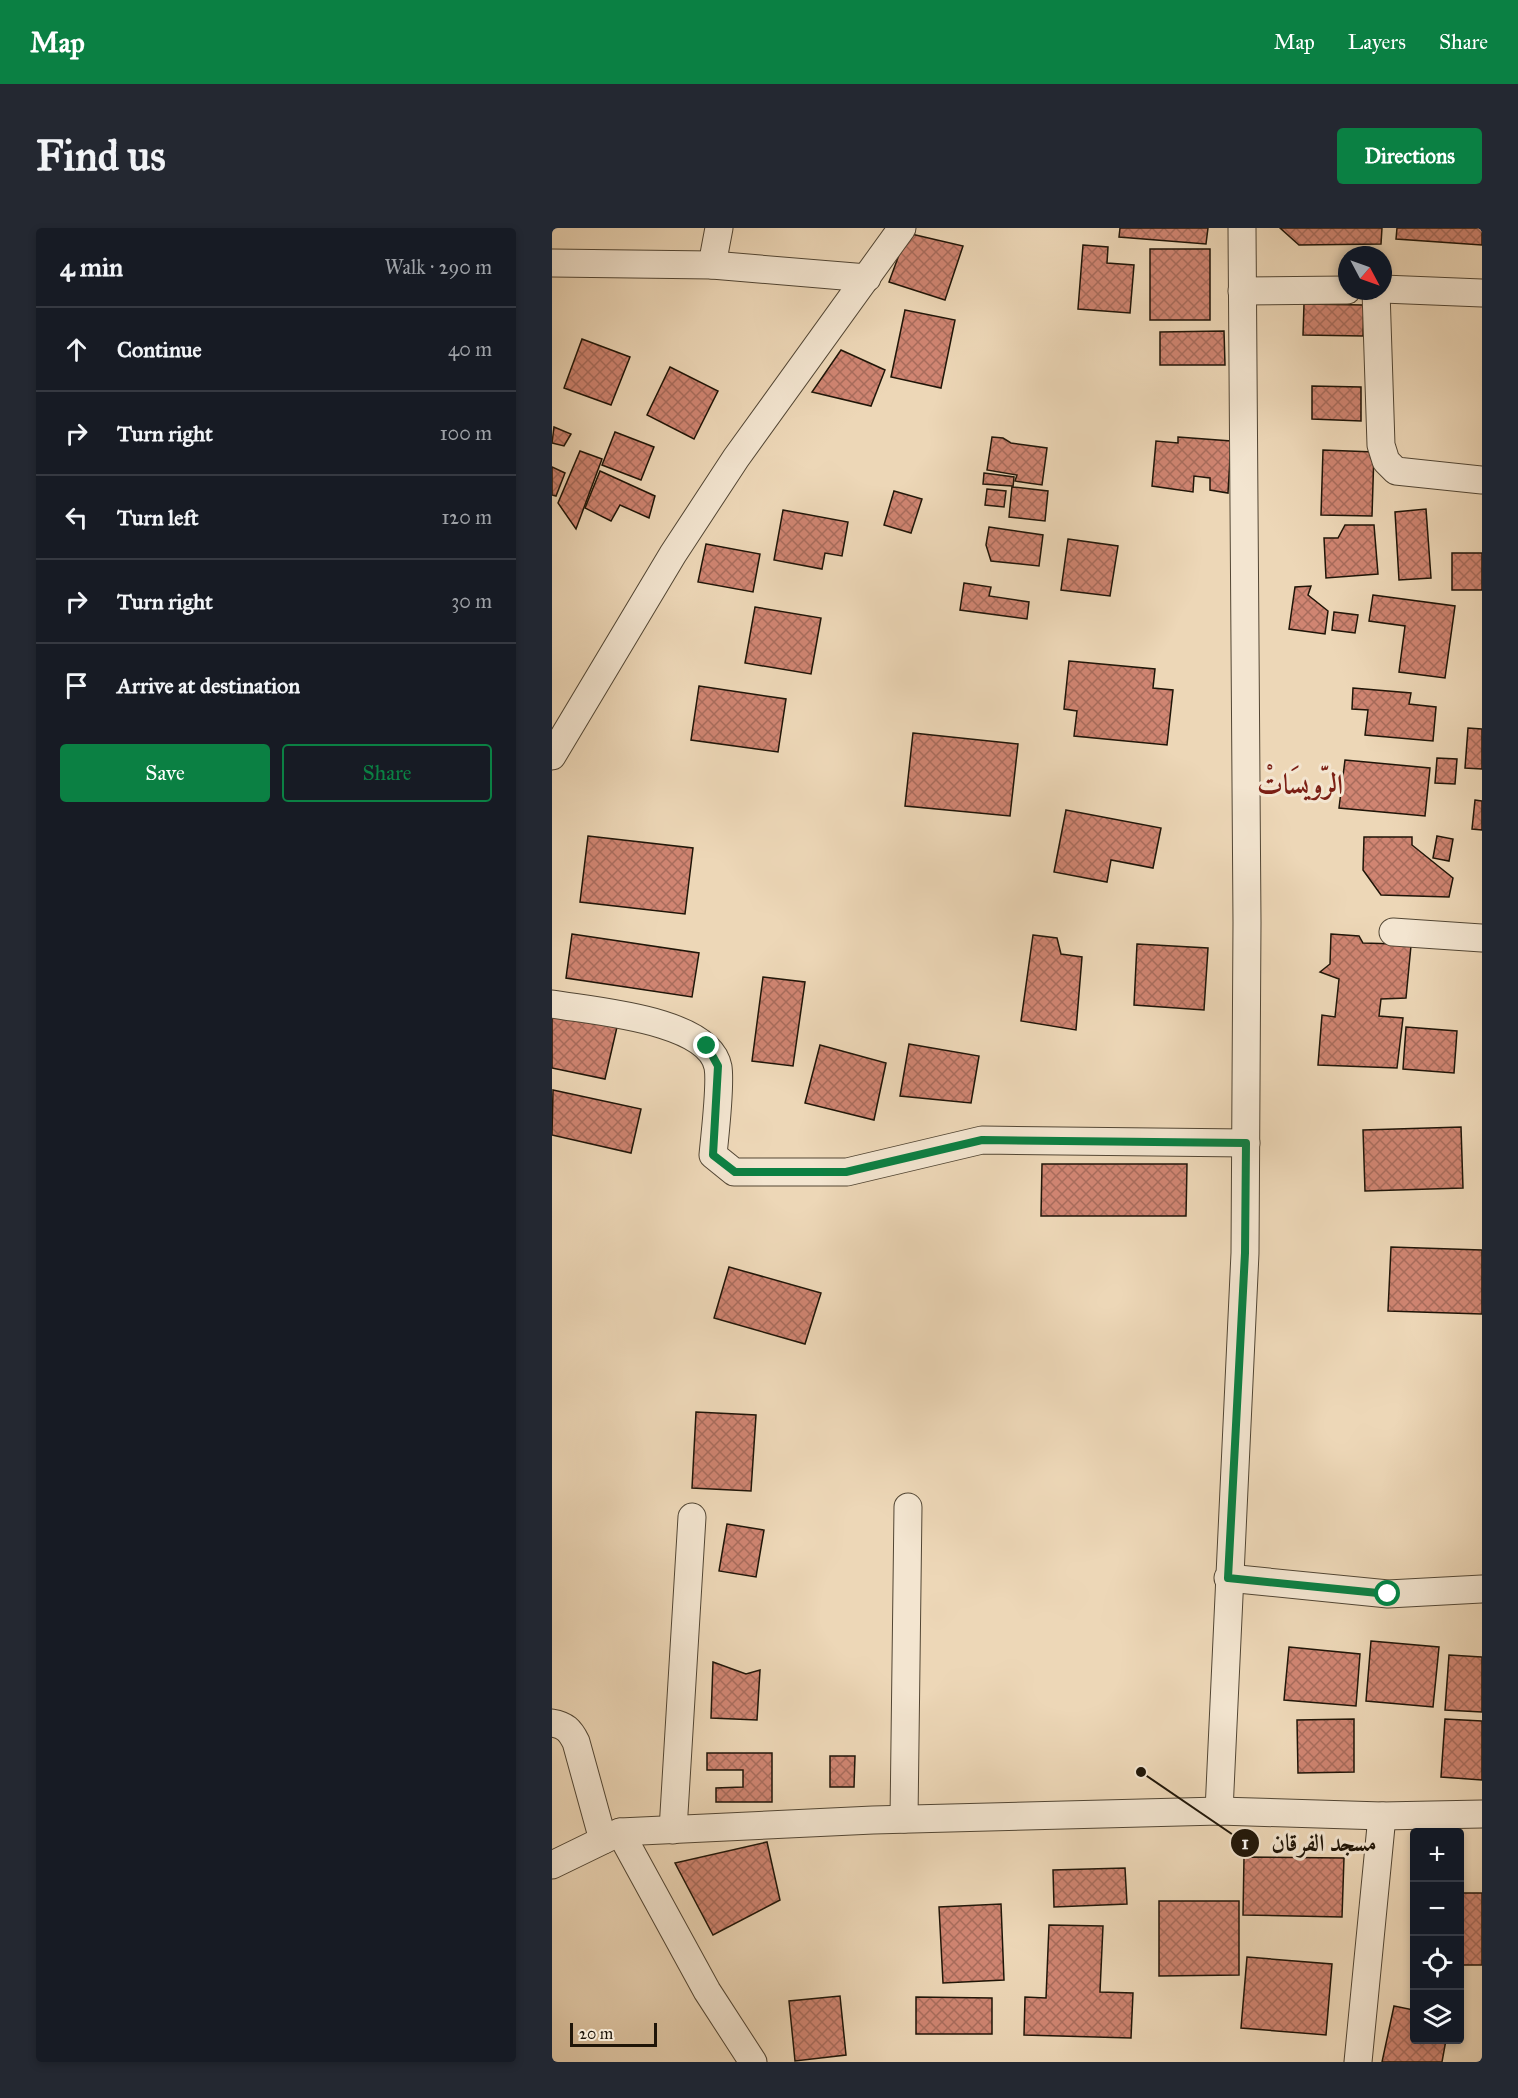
<!DOCTYPE html>
<meta charset="utf-8">
<style>
:root{--surface:#171b24;--page:#242831;--text:#f1f3f6;--muted:#9ea1a6;--line:#363941;--accent:#0b8043}
body{margin:0;font-family:"IM FELL Great Primer",Amiri,serif;background:var(--page);color:var(--text)}
.controls{position:absolute;right:18px;bottom:18px;display:grid;overflow:hidden;border-radius:6px;box-shadow:0 3px 9px #0003}
.controls button{width:54px;height:54px;display:grid;place-items:center;padding:0;border:0;border-bottom:2px solid var(--line);background:var(--surface);color:var(--text);font:30px sans-serif}
.compass{position:absolute;left:786px;top:18px;width:54px;height:54px;border-radius:50%;background:var(--surface);box-shadow:0 3px 9px #0003;rotate:131deg}
.scale{position:absolute;left:18px;bottom:15px;width:87px;box-sizing:border-box;padding-left:6px;border:3px solid #1f1508;border-top:0;font-size:16px;line-height:21px;white-space:nowrap;color:#1f1508;-webkit-text-stroke:4px #f3e5d0;paint-order:stroke}
.stop{position:absolute;width:18px;height:18px;margin:-14px;border:4px solid #0b8043;border-radius:50%;background:#fff}
.stop.end{background:#0b8043;border-color:#fff;box-shadow:0 2px 6px #0008}
.list{margin:0;padding:0;list-style:none}
h2{display:flex;justify-content:space-between;align-items:center;height:78px;margin:0;padding:0 24px;font-size:26px}
h2 small{font-size:20px;font-weight:400;color:var(--muted)}
.list li{display:grid;grid-template-columns:39px 1fr auto;gap:18px;align-items:center;box-sizing:border-box;height:84px;padding:0 24px;border-top:2px solid var(--line)}
.list b{display:block;font-size:22px;white-space:nowrap}
.list em{font-size:20px;font-style:normal;color:var(--muted)}
.actions{display:flex;gap:12px;padding:18px 24px}
.actions a{flex:1;padding:14px 0;border:2px solid var(--accent);border-radius:6px;text-align:center;font-size:21px;color:var(--accent)}
.actions .main{background:var(--accent);color:#fff}
.icon{flex:none;width:33px;height:33px;fill:none;stroke:currentColor;stroke-width:2;stroke-linecap:round;stroke-linejoin:round}
.map{position:relative;flex:none;width:930px;height:1834px;overflow:hidden;border-radius:6px}
header{display:flex;align-items:center;gap:36px;box-sizing:border-box;height:84px;padding:0 30px;background:var(--accent);color:#fff}
header strong{font-size:28px}
nav{display:flex;gap:33px;margin-inline-start:auto;font-size:21px}
.intro{display:flex;align-items:center;justify-content:space-between;box-sizing:border-box;height:144px;padding:0 36px}
h1{margin:0;font-size:42px}
.button{padding:15px 27px;border-radius:6px;background:var(--accent);color:#fff;font-size:21px;font-weight:700}
main{display:flex;gap:36px;padding:0 36px}
aside{flex:1;background:var(--surface);border-radius:6px;box-shadow:0 3px 9px #0003}
.map>svg:first-child{display:block}
.building{fill:url(#building-cross-hatch);stroke:#1f1508;stroke-width:1.5}
.lines{fill:none;stroke-linecap:round;stroke-linejoin:round}
.minor-casing{stroke:#524634;stroke-width:29}
.minor{stroke:#f3e5d0;stroke-width:27}
.route{stroke:#0b8043;stroke-width:8}
.labels{text-anchor:middle;dominant-baseline:central;stroke-width:6;stroke-linejoin:round;paint-order:stroke}
.district-label{font-size:28px;font-weight:bold;fill:#7a1f14;stroke:#f3e5d0}
.leader{fill:none;stroke:#1f1508;stroke-width:2}
.callout-dot{fill:#1f1508;stroke:#f3e5d0;stroke-width:2}
.mark-label{font-size:18px;text-anchor:middle;font-weight:bold;fill:#fff}
.callout-label{font-size:24px;text-anchor:middle;font-weight:bold;fill:#1f1508;stroke:#f3e5d0;stroke-width:6;stroke-linejoin:round;paint-order:stroke}
</style>
<header>
<strong>Map</strong>
<nav><a>Map</a><a>Layers</a><a>Share</a></nav>
</header>
<div class="intro"><h1>Find us</h1><a class="button">Directions</a></div>
<main>
<aside>
<h2>4 min<small>Walk · 290 m</small></h2>
<ul class="list">
<li><svg class="icon" aria-label="ahead" viewBox="0 0 24 24"><path d="M12 20V5M6 11l6-6 6 6"/></svg><div><b>Continue</b></div><em>40 m</em></li>
<li><svg class="icon" aria-label="right" viewBox="0 0 24 24"><path d="M7 20v-9h11M14 6l5 5-5 5"/></svg><div><b>Turn right</b></div><em>100 m</em></li>
<li><svg class="icon" aria-label="left" viewBox="0 0 24 24"><path d="M17 20v-9H6M10 6l-5 5 5 5"/></svg><div><b>Turn left</b></div><em>120 m</em></li>
<li><svg class="icon" aria-label="right" viewBox="0 0 24 24"><path d="M7 20v-9h11M14 6l5 5-5 5"/></svg><div><b>Turn right</b></div><em>30 m</em></li>
<li><svg class="icon" aria-label="arrive" viewBox="0 0 24 24"><path d="M6 21V4h12l-3 4 3 4H6"/></svg><div><b>Arrive at destination</b></div></li>
</ul>
<div class="actions"><a class="main">Save</a><a>Share</a></div>
</aside>
<div class="map">
<svg width="930" height="1834" viewBox="0 0 930 1834">
<defs>
<pattern id="building-cross-hatch" width="8" height="8" patternUnits="userSpaceOnUse" patternTransform="scale(1.5)"><rect width="8" height="8" fill="#d08572"/><path d="M0 0l8 8M0 8l8-8" fill="none" stroke="#a86c5c"/></pattern>
</defs>
<rect width="100%" height="100%" fill="#edd7b7"/>
<filter id="stains"><feTurbulence type="fractalNoise" baseFrequency=".00333" numOctaves="4"/><feColorMatrix values="0 0 0 0 .2 0 0 0 0 .09 0 0 0 0 .02 0 0 0 .5 -.17"/></filter>
<radialGradient id="worn" r=".72"><stop offset=".6" stop-color="#630" stop-opacity="0"/><stop offset="1" stop-color="#630" stop-opacity=".3"/></radialGradient>
<g class="building">
<path d="M568,0h88l-2,16 -87,-7z"/>
<path d="M728,0h102l-1,16 -82,1z"/>
<path d="M845,0h85v17l-86,-6z"/>
<path d="M355,5l56,13 -18,54 -56,-18z"/>
<path d="M531,17l25,2 -1,16 27,2 -4,48 -52,-4z"/>
<rect x="598" y="21" width="60" height="71"/>
<path d="M752,76l60,1 -1,31 -60,-1z"/>
<path d="M353,82l50,10 -14,68 -50,-11z"/>
<path d="M672,103l1,34h-65v-33z"/>
<path d="M30,111l48,18 -19,48 -47,-17z"/>
<path d="M289,122l44,20 -14,36 -59,-14z"/>
<path d="M118,139l48,24 -24,48 -47,-24z"/>
<path d="M760,158l49,1v34l-49,-2z"/>
<path d="M2,199l17,7 -7,12 -12,-3z"/>
<path d="M63,204l39,15 -13,33 -39,-15z"/>
<path d="M440,209l11,1 8,5 36,5 -5,37 -27,-4 2,-6 -30,-5z"/>
<path d="M626,209l53,4 -3,52 -18,-3v-12l-16,-2 -1,16 -41,-6 4,-45 22,2z"/>
<path d="M771,222l51,2 -2,64 -51,-1z"/>
<path d="M28,223l22,8 -26,70 -18,-26z"/>
<path d="M0,239l13,6 -9,23 -4,-1z"/>
<path d="M48,243l55,25 -6,22 -29,-13 -9,16 -26,-13z"/>
<path d="M432,245l30,4 -1,10 35,4 -3,30 -36,-4 3,-31 -29,-2z"/>
<path d="M435,261l19,2 -2,16 -19,-2z"/>
<path d="M342,263l28,8 -11,34 -27,-8z"/>
<path d="M874,281l5,69 -32,2 -4,-68z"/>
<path d="M231,282l65,12 -6,34 -17,-3 -3,16 -48,-9z"/>
<path d="M793,297h29l4,49 -52,4 -2,-40h14z"/>
<path d="M437,299l54,8 -4,31 -48,-5 -5,-16z"/>
<path d="M516,311l50,7 -8,50 -49,-6z"/>
<path d="M154,316l54,10 -7,38 -55,-10z"/>
<rect x="900" y="325" width="30" height="37"/>
<path d="M412,355l27,4 -2,9 40,6 -2,17 -67,-9z"/>
<path d="M759,358l-3,9 20,16 -3,23 -36,-5 6,-42z"/>
<path d="M821,367l82,11 -10,72 -46,-6 6,-46 -36,-5z"/>
<path d="M203,379l66,11 -10,56 -66,-11z"/>
<path d="M782,384l24,3 -3,18 -23,-3z"/>
<path d="M517,433l86,8 -2,19 20,2 -6,55 -93,-9 3,-25 -13,-2z"/>
<path d="M147,458l87,13 -8,53 -87,-12z"/>
<path d="M801,460l58,5 -2,11 27,3 -3,34 -68,-6 3,-25 -16,-1z"/>
<path d="M916,500l14,1v40l-17,-1z"/>
<path d="M361,505l105,11 -8,72 -105,-10z"/>
<path d="M885,530l20,1 -2,25 -20,-1z"/>
<path d="M793,532l85,8 -5,48 -86,-8z"/>
<path d="M923,572l7,1v29l-10,-1z"/>
<path d="M514,582l95,18 -8,40 -42,-8 -4,22 -53,-10z"/>
<path d="M36,608l105,12 -8,66 -105,-12z"/>
<path d="M885,608l16,3 -4,22 -16,-3z"/>
<path d="M812,609h48v8l41,33 -4,19 -68,-2 -18,-25z"/>
<path d="M20,706l127,19 -7,44 -126,-19z"/>
<path d="M779,706l28,2 4,7 35,1 14,-9 -6,63 -25,1 -2,17 24,2 -6,50 -79,-3 4,-50 13,2 4,-38 -19,-7 10,-8z"/>
<path d="M481,707l24,3 4,16 21,3 -6,73 -55,-9z"/>
<path d="M585,716l71,4 -4,62 -70,-5z"/>
<path d="M211,749l42,5 -12,84 -41,-5z"/>
<path d="M0,785l65,14 -12,52 -53,-11z"/>
<path d="M854,799l51,4 -3,42 -51,-4z"/>
<path d="M357,816l70,12 -8,47 -71,-7z"/>
<path d="M268,817l66,18 -12,57 -69,-17z"/>
<path d="M1,862l88,19 -10,44 -79,-18z"/>
<path d="M909,899l2,61 -98,3 -2,-61z"/>
<path d="M490,936h145l-1,52h-145z"/>
<path d="M839,1019l91,3v64l-94,-3z"/>
<path d="M177,1039l92,26 -16,51 -91,-26z"/>
<path d="M144,1184l60,3 -5,76 -59,-3z"/>
<path d="M175,1296l37,6 -8,47 -37,-6z"/>
<path d="M819,1413l68,6 -6,60 -67,-6z"/>
<path d="M737,1419l71,7 -4,52 -72,-6z"/>
<path d="M897,1427l33,2v55l-37,-2z"/>
<path d="M161,1434l33,12 14,-4 -3,50 -46,-2z"/>
<path d="M802,1491v53l-56,1 -1,-53z"/>
<path d="M893,1491l37,2v59l-41,-3z"/>
<path d="M155,1525h65v49h-56v-14l27,-1v-17h-36z"/>
<path d="M278,1528h25l-1,31h-24z"/>
<path d="M215,1614l13,58 -67,35 -38,-72z"/>
<path d="M692,1629l100,1 -2,59 -99,-2z"/>
<path d="M573,1640l2,36 -73,3 -1,-37z"/>
<rect x="908" y="1665" width="22" height="72"/>
<path d="M607,1673h80v74l-80,1z"/>
<path d="M449,1676l3,76 -61,3 -4,-76z"/>
<path d="M497,1697l54,1 -3,66 33,1 -2,45 -107,-3 1,-38 21,1z"/>
<path d="M695,1729l85,7 -6,71 -85,-7z"/>
<path d="M288,1768l6,59 -51,6 -6,-60z"/>
<path d="M364,1769l76,1v36h-76z"/>
<path d="M842,1778l20,4v30h32l-4,22h-60z"/>
</g>
<g class="lines">
<g class="minor-casing">
<g id="minor">
<path d="M0,35l160,2 155,13"/>
<path d="M160,37l7,-37"/>
<path d="M831,61l99,4"/>
<path d="M690,63l105,-1"/>
<path d="M824,63l5,154 5,16 10,10 86,9"/>
<path d="M0,528l121,-202 63,-96 166,-230"/>
<path d="M841,704l89,6"/>
<path d="M0,776c39,7 157,15 166,63 3,18 -3,66 -5,88l21,17h113l135,-32 264,3"/>
<path d="M676,1350l160,16 94,-5"/>
<path d="M0,1495c13,2 18,7 24,19l27,98"/>
<path d="M667,1583l26,-558 2,-331 -5,-694"/>
<path d="M352,1591l4,-312"/>
<path d="M121,1602l19,-313"/>
<path d="M68,1604l87,159 46,71"/>
<path d="M0,1637l68,-33 253,-12 346,-9 163,5 100,-2"/>
<path d="M806,1834l24,-246"/>
</g>
</g>
<use href="#minor" class="minor"/>
</g>
<g class="lines">
<path class="route" d="M155,818l11,20 -5,89 22,17h111l136,-32 264,3 -1,110 -17,325 160,16"/>
</g>
<g class="labels">
<g class="district-label">
<text x="748" y="556">الرّويسَاتْ</text>
</g>
</g>
<path class="leader" d="M589 1544L693 1615"/>
<g class="callout-dot">
<circle cx="589" cy="1544" r="6"/>
<circle cx="693" cy="1615" r="15"/>
</g>
<g class="mark-label">
<text x="693" y="1621">1</text>
</g>
<g class="callout-label">
<text x="772" y="1623">مسجد الفرقان</text>
</g>
<rect width="100%" height="100%" filter="url(#stains)"/>
<rect width="100%" height="100%" fill="url(#worn)"/>
</svg>
<div class="controls">
<button>+</button>
<button>−</button>
<button><svg class="icon" aria-label="locate" viewBox="0 0 24 24"><circle cx="12" cy="12" r="6"/><path d="M12 2v4M12 18v4M2 12h4M18 12h4"/></svg></button>
<button><svg class="icon" aria-label="layers" viewBox="0 0 24 24"><path d="M12 4l9 5-9 5-9-5zM3 14l9 5 9-5"/></svg></button>
</div>
<svg class="compass" viewBox="-18 -18 36 36"><path d="M0-13l5 13h-10z" fill="#e53935"/><path d="M0 13l5-13h-10z" fill="#9ea1a6"/></svg>
<div class="scale">20 m</div>
<div class="stop" style="left:836px;top:1366px"></div>
<div class="stop end" style="left:155px;top:818px"></div>
</div>
</main>
